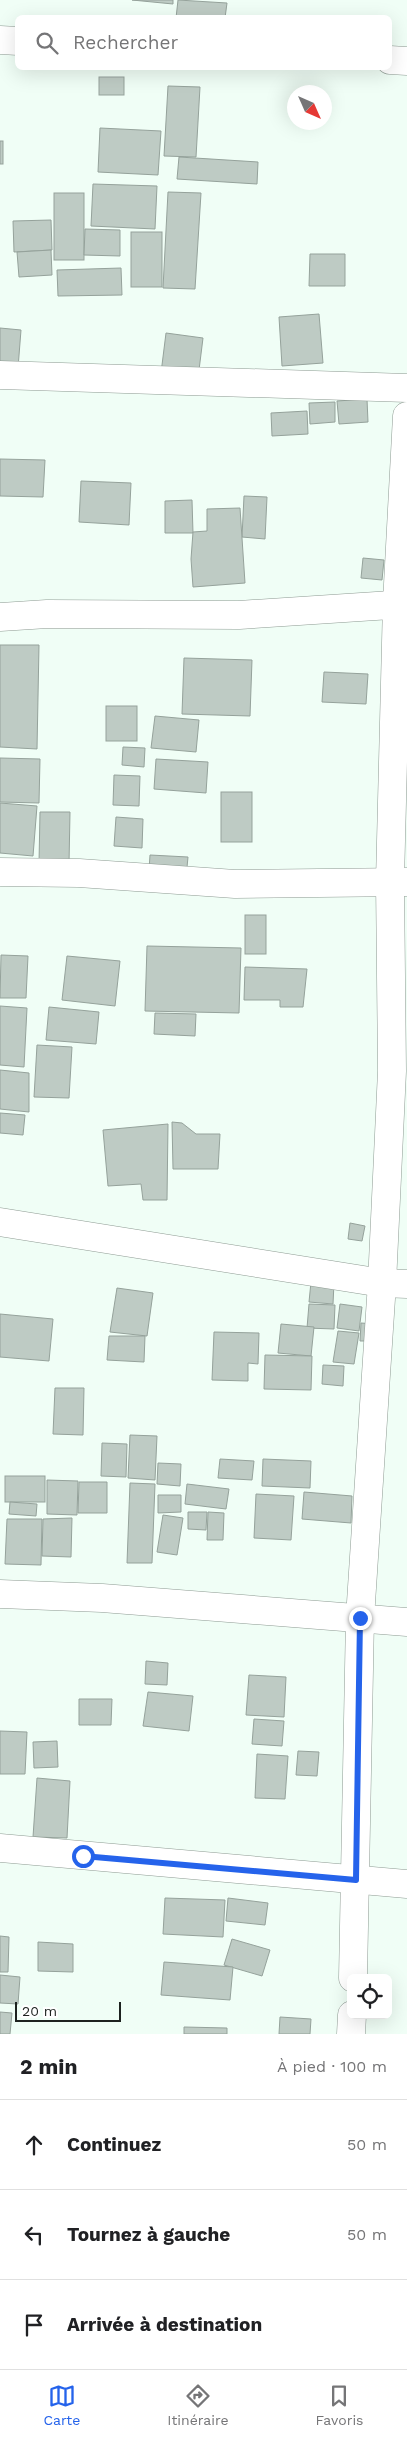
<!DOCTYPE html>
<html lang="fr">
<meta charset="utf-8">
<style>
:root{--surface:#fff;--page:#f6f6f6;--text:#202124;--muted:#757577;--line:#e0e0e0;--accent:#2563eb}
body{margin:0;font-family:"Work Sans",sans-serif;background:var(--page);color:var(--text)}
.controls{position:absolute;right:15px;bottom:15px;display:grid;overflow:hidden;border-radius:8px;box-shadow:0 5px 20px #0002}
.controls button{width:45px;height:45px;display:grid;place-items:center;padding:0;border:0;border-bottom:1px solid var(--line);background:var(--surface);color:var(--text);font:25px sans-serif}
.compass{position:absolute;left:287px;top:85px;width:45px;height:45px;border-radius:50%;background:var(--surface);box-shadow:0 5px 20px #0002;rotate:135deg}
.scale{position:absolute;left:15px;bottom:12px;width:106px;box-sizing:border-box;padding-left:5px;border:2px solid #1d221f;border-top:0;font-size:14px;line-height:18px;white-space:nowrap;color:#1d221f;-webkit-text-stroke:4px #fff;paint-order:stroke}
.stop{position:absolute;width:15px;height:15px;margin:-11px;border:4px solid #2563eb;border-radius:50%;background:#fff}
.stop.end{background:#2563eb;border-color:#fff;box-shadow:0 1px 5px #0008}
.list{margin:0;padding:0;list-style:none}
h2{display:flex;justify-content:space-between;align-items:center;height:65px;margin:0;padding:0 20px;font-size:21px}
h2 small{font-size:16px;font-weight:400;color:var(--muted)}
.list li{display:grid;grid-template-columns:32px 1fr auto;gap:15px;align-items:center;box-sizing:border-box;height:90px;padding:0 20px;border-top:1px solid var(--line)}
.list b{display:block;font-size:19px;white-space:nowrap}
.list em{font-size:16px;font-style:normal;color:var(--muted)}
.icon{flex:none;width:28px;height:28px;fill:none;stroke:currentColor;stroke-width:2;stroke-linecap:round;stroke-linejoin:round}
.map{position:relative;flex:none;width:407px;height:2034px;overflow:hidden}
.search{position:absolute;background:var(--surface);box-shadow:0 5px 20px #0002;left:15px;right:15px;top:15px;height:55px;display:flex;align-items:center;gap:12px;box-sizing:border-box;padding:0 18px;border-radius:8px;color:var(--muted);font-size:19px}
.sheet{height:335px;background:var(--surface)}
nav{display:flex;justify-content:space-around;align-items:center;box-sizing:border-box;height:70px;border-top:1px solid var(--line);background:var(--surface);font-size:14px;color:var(--muted)}
nav a{display:grid;justify-items:center;gap:2px}
nav .on{color:var(--accent)}
.map>svg:first-child{display:block}
.building{fill:#becbc4;stroke:#95a29b}
.lines{fill:none;stroke-linecap:round;stroke-linejoin:round}
.street-casing{stroke:#8e9b93;stroke-width:29}
.street{stroke:#fff;stroke-width:28}
.route{stroke:#2563eb;stroke-width:6}
</style>
<div class="map">
<svg width="407" height="2034" viewBox="0 0 407 2034">
<rect width="100%" height="100%" fill="#f0fef6"/>
<g class="building">
<path d="M132,0h41v4z"/>
<path d="M178,0l49,3 -2,15h-49z"/>
<rect x="99" y="77" width="25" height="18"/>
<path d="M168,86l32,1 -4,70 -32,-1z"/>
<path d="M100,128l61,3 -3,44 -60,-3z"/>
<rect x="0" y="141" width="3" height="23"/>
<path d="M179,157l79,5 -1,22 -80,-5z"/>
<path d="M93,184l64,2 -2,43 -64,-3z"/>
<path d="M168,192l33,1 -6,96 -32,-1z"/>
<rect x="54" y="193" width="30" height="67"/>
<path d="M51,220l1,30 -38,2 -1,-31z"/>
<path d="M85,229l35,1v26l-36,-1z"/>
<rect x="131" y="232" width="31" height="55"/>
<path d="M51,250l1,25 -33,2 -2,-25z"/>
<path d="M310,254h35v32h-36z"/>
<path d="M121,268l1,27 -64,1 -1,-26z"/>
<path d="M319,314l4,49 -41,3 -3,-49z"/>
<path d="M0,328l21,2 -3,38 -18,-1z"/>
<path d="M166,333l37,5 -6,48 -37,-5z"/>
<path d="M367,399l1,23 -29,2 -2,-23z"/>
<path d="M335,402v20l-25,2 -1,-21z"/>
<path d="M307,411l1,23 -36,2 -1,-23z"/>
<path d="M0,459l45,1 -2,37 -43,-1z"/>
<path d="M81,481l50,2 -2,42 -50,-3z"/>
<path d="M244,496l23,1 -2,42 -23,-2z"/>
<path d="M192,500l1,33h-28v-32z"/>
<path d="M240,508l5,75 -52,4 -2,-28 2,-27 14,-1v-22z"/>
<path d="M363,558l21,2 -2,20 -21,-2z"/>
<path d="M0,645h39l-2,104 -37,-2z"/>
<path d="M184,658l68,2 -2,56 -68,-2z"/>
<path d="M324,672l44,2 -2,30 -44,-2z"/>
<rect x="106" y="706" width="31" height="35"/>
<path d="M155,716l44,4 -3,32 -45,-4z"/>
<path d="M123,747l22,1 -1,19 -22,-2z"/>
<path d="M0,758l40,1 -1,44 -39,-1z"/>
<path d="M156,759l52,3 -2,31 -52,-4z"/>
<path d="M114,775l26,1 -1,30 -26,-1z"/>
<rect x="221" y="792" width="31" height="50"/>
<path d="M0,803l37,3 -4,50 -33,-3z"/>
<path d="M40,812h30l-1,52 -30,-1z"/>
<path d="M116,817l27,2 -1,29 -28,-2z"/>
<path d="M150,855l38,2 -3,31 -37,-2z"/>
<rect x="245" y="915" width="21" height="39"/>
<path d="M147,946l94,2 -2,65 -94,-2z"/>
<path d="M1,955l27,1 -2,42h-26z"/>
<path d="M67,956l53,5 -5,45 -53,-6z"/>
<path d="M245,967l62,2 -4,38h-23v-7h-36z"/>
<path d="M0,1006l27,2 -3,59 -24,-2z"/>
<path d="M49,1007l50,5 -3,32 -50,-4z"/>
<path d="M155,1013l41,1 -1,22 -41,-2z"/>
<path d="M37,1045l35,2 -3,51 -35,-1z"/>
<path d="M0,1070l29,3v39l-29,-3z"/>
<path d="M0,1113l25,2 -2,20 -23,-2z"/>
<path d="M172,1122l10,1 14,11h24l-2,35h-45z"/>
<path d="M168,1124l-1,76h-24l-2,-16 -33,2 -5,-56z"/>
<path d="M350,1223l15,3 -3,15 -14,-2z"/>
<path d="M311,1282l23,1 -1,21 -24,-2z"/>
<path d="M117,1288l36,5 -6,43 -37,-4z"/>
<path d="M309,1304l26,1 -1,24 -27,-1z"/>
<path d="M340,1304l22,3 -3,24 -22,-3z"/>
<path d="M0,1314l53,5 -4,42 -49,-4z"/>
<path d="M361,1323l14,1 -1,17h-14z"/>
<path d="M281,1324l33,3 -3,29 -33,-3z"/>
<path d="M338,1331l21,2 -5,31 -21,-2z"/>
<path d="M214,1332l45,1 -1,31 -10,-1v18l-36,-1z"/>
<path d="M109,1336h36l-1,26 -37,-2z"/>
<path d="M265,1355l47,1 -1,34 -47,-1z"/>
<path d="M323,1365l21,1 -1,20 -21,-2z"/>
<path d="M55,1388h29l-1,47 -30,-1z"/>
<path d="M130,1435l27,1 -2,44 -27,-2z"/>
<path d="M102,1443l25,1 -1,33 -25,-1z"/>
<path d="M220,1459l34,2 -2,19 -34,-2z"/>
<path d="M263,1459l48,2 -1,27 -48,-2z"/>
<path d="M158,1463l23,1 -1,22 -23,-2z"/>
<rect x="5" y="1476" width="40" height="26"/>
<path d="M47,1480l31,1 -1,34 -30,-1z"/>
<path d="M79,1482h28v31h-29z"/>
<path d="M130,1483l25,1 -3,79h-25z"/>
<path d="M187,1484l42,5 -3,20 -41,-5z"/>
<path d="M304,1492l48,4 -1,27 -49,-4z"/>
<path d="M256,1494l38,2 -3,44 -37,-2z"/>
<path d="M158,1495h23v17l-23,1z"/>
<path d="M10,1502l27,2 -1,12 -27,-2z"/>
<path d="M188,1512h19l-1,18 -18,-1z"/>
<path d="M208,1512l16,1 -1,27h-16z"/>
<path d="M163,1515l20,3 -6,37 -20,-3z"/>
<path d="M72,1518l-1,39 -29,-1 1,-37z"/>
<path d="M7,1519h35l-1,46 -36,-1z"/>
<path d="M146,1661l22,2 -1,22 -22,-1z"/>
<path d="M249,1675l37,2 -2,40 -38,-2z"/>
<path d="M148,1692l45,4 -4,35 -46,-5z"/>
<path d="M79,1699h33l-1,26h-32z"/>
<path d="M254,1719l30,2 -2,25 -30,-2z"/>
<path d="M0,1731l27,1 -2,42h-25z"/>
<path d="M57,1741l1,26 -24,1 -1,-26z"/>
<path d="M298,1751l21,1 -2,24 -21,-1z"/>
<path d="M257,1754l31,2 -3,43 -30,-1z"/>
<path d="M37,1778l33,3 -3,57 -34,-1z"/>
<path d="M165,1898l60,2 -2,37 -60,-3z"/>
<path d="M228,1898l40,5 -3,22 -39,-4z"/>
<path d="M0,1936l9,1 -1,35h-8z"/>
<path d="M232,1939l38,11 -8,26 -38,-11z"/>
<path d="M38,1942l35,2v28l-35,-1z"/>
<path d="M164,1962l69,5 -3,33 -69,-5z"/>
<path d="M0,1975l20,2 -2,27 -18,-1z"/>
<path d="M0,2012l12,1 -2,21h-10z"/>
<path d="M280,2017l31,2 -1,15h-31z"/>
<path d="M184,2027l43,1v6h-43z"/>
</g>
<g class="lines">
<g class="street-casing">
<g id="street">
<path d="M0,40l18,1"/>
<path d="M390,60l17,1"/>
<path d="M0,375l407,13"/>
<path d="M0,617l47,-3 192,1 168,-11"/>
<path d="M0,872l79,1 156,11 172,-2"/>
<path d="M0,1222l382,61 25,1"/>
<path d="M0,1594l102,4 305,24"/>
<path d="M0,1848l407,36"/>
<path d="M353,1978l7,-360 22,-335 10,-212 -2,-190 7,-278 10,-187"/>
<path d="M351,2034l1,-19"/>
</g>
</g>
<use href="#street" class="street"/>
</g>
<g class="lines">
<path class="route" d="M83,1856l273,24 4,-262"/>
</g>
</svg>
<div class="controls">
<button><svg class="icon" aria-label="locate" viewBox="0 0 24 24"><circle cx="12" cy="12" r="6"/><path d="M12 2v4M12 18v4M2 12h4M18 12h4"/></svg></button>
</div>
<svg class="compass" viewBox="-18 -18 36 36"><path d="M0-13l5 13h-10z" fill="#e53935"/><path d="M0 13l5-13h-10z" fill="#757577"/></svg>
<div class="scale">20 m</div>
<div class="stop" style="left:83px;top:1856px"></div>
<div class="stop end" style="left:360px;top:1618px"></div>
<div class="search"><svg class="icon" aria-label="search" viewBox="0 0 24 24"><circle cx="10" cy="10" r="6"/><path d="M15 15l6 6"/></svg>Rechercher</div>
</div>
<section class="sheet">
<h2>2 min<small>À pied · 100 m</small></h2>
<ul class="list">
<li><svg class="icon" aria-label="ahead" viewBox="0 0 24 24"><path d="M12 20V5M6 11l6-6 6 6"/></svg><div><b>Continuez</b></div><em>50 m</em></li>
<li><svg class="icon" aria-label="left" viewBox="0 0 24 24"><path d="M17 20v-9H6M10 6l-5 5 5 5"/></svg><div><b>Tournez à gauche</b></div><em>50 m</em></li>
<li><svg class="icon" aria-label="arrive" viewBox="0 0 24 24"><path d="M6 21V4h12l-3 4 3 4H6"/></svg><div><b>Arrivée à destination</b></div></li>
</ul>
</section>
<nav>
<a class="on"><svg class="icon" aria-label="map" viewBox="0 0 24 24"><path d="M3 6l6-2 6 2 6-2v14l-6 2-6-2-6 2zM9 4v14M15 6v14"/></svg>Carte</a>
<a><svg class="icon" aria-label="directions" viewBox="0 0 24 24"><path d="M12 3l9 9-9 9-9-9zM9 14v-3h6M13 9l2 2-2 2"/></svg>Itinéraire</a>
<a><svg class="icon" aria-label="saved" viewBox="0 0 24 24"><path d="M7 4h10v16l-5-4-5 4z"/></svg>Favoris</a>
</nav>
